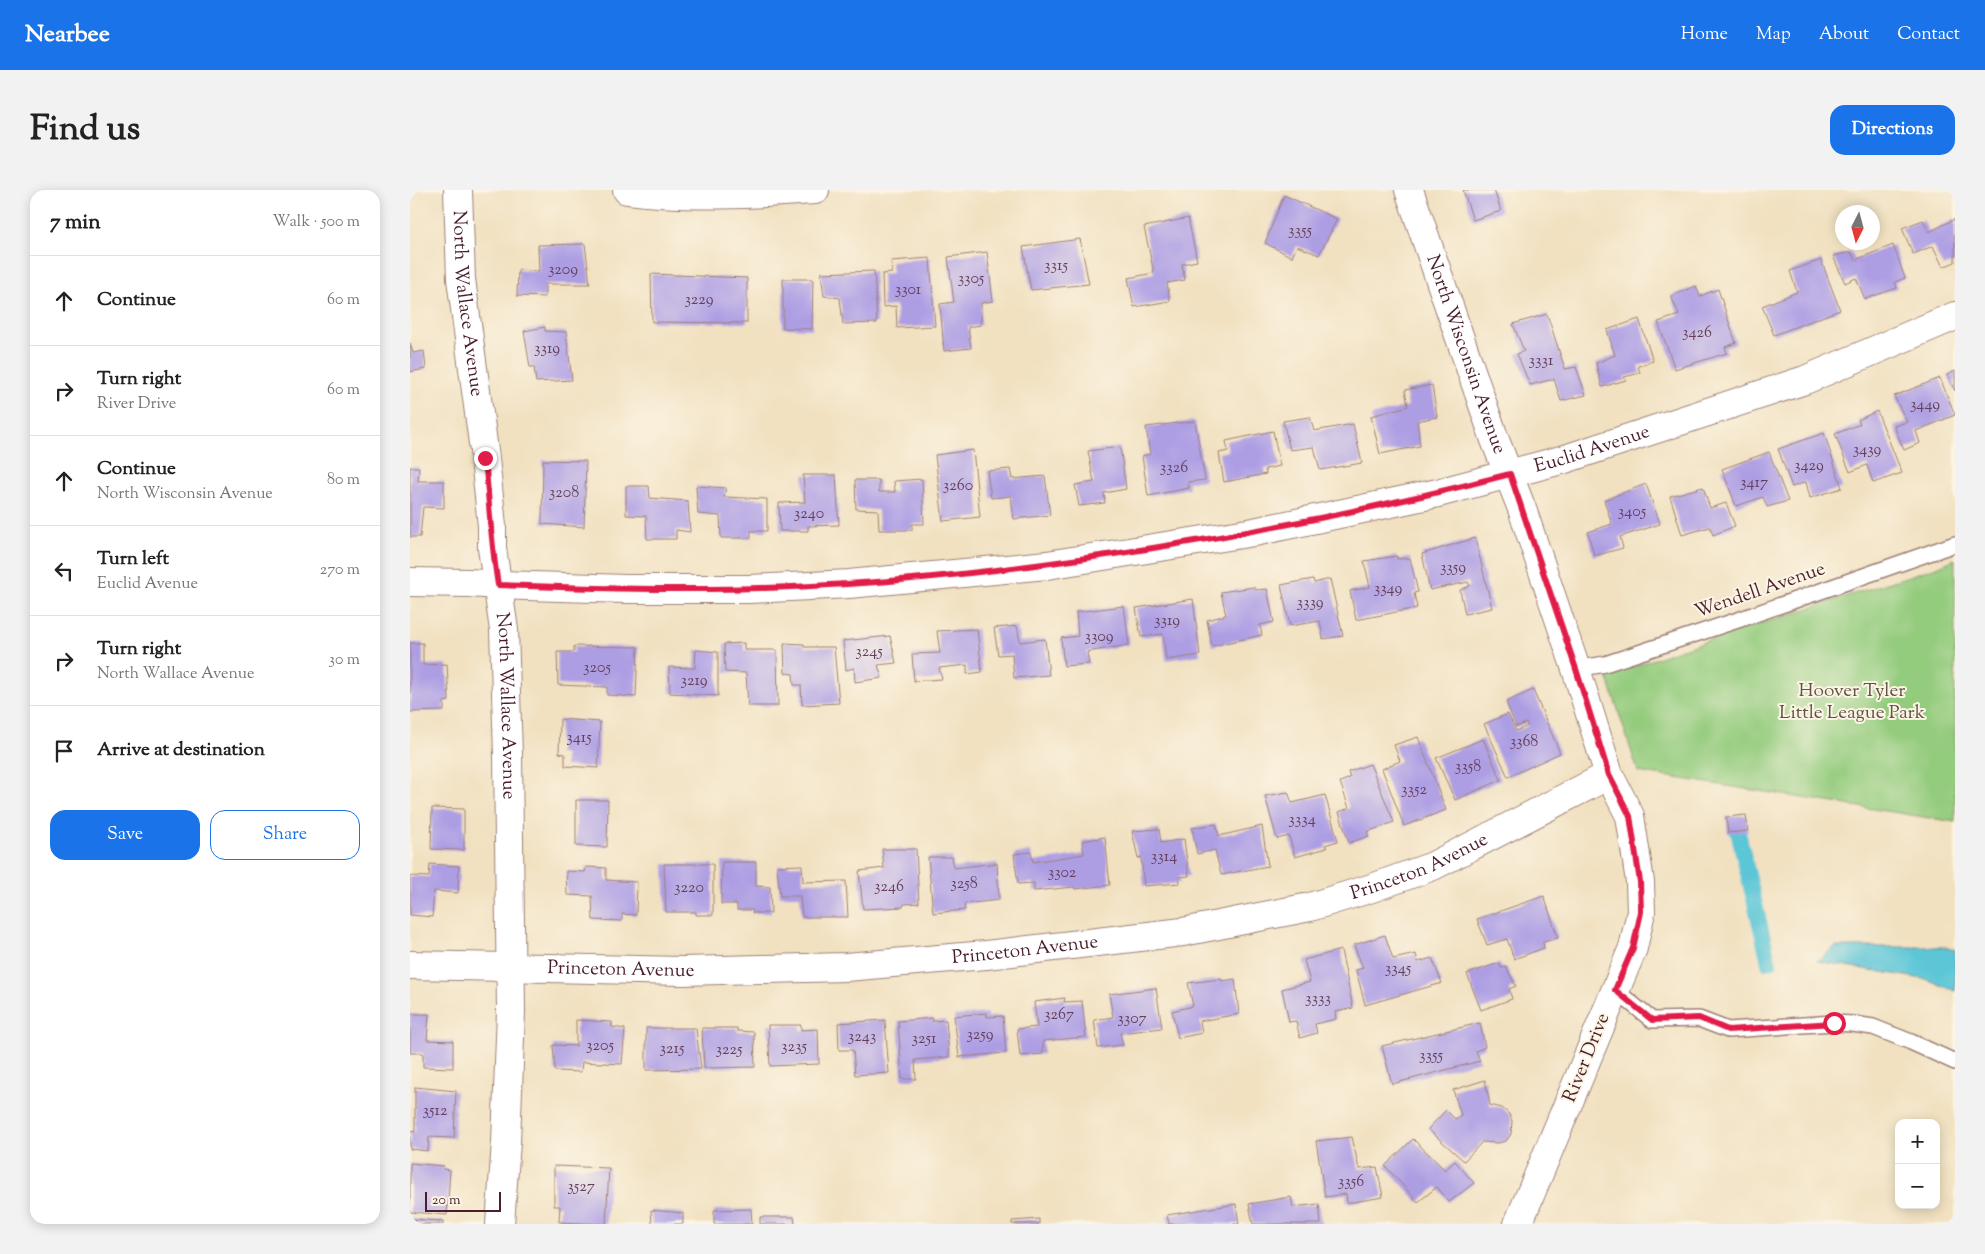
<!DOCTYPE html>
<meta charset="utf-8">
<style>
:root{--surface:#fff;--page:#f2f2f2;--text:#222;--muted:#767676;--line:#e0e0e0;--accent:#1a73e8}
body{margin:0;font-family:"Sorts Mill Goudy",serif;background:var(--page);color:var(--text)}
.controls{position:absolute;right:15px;bottom:15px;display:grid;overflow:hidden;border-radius:10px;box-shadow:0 2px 12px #0003}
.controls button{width:45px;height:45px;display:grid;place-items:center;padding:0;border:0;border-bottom:1px solid var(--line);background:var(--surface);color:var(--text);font:25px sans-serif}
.compass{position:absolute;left:1425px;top:15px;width:45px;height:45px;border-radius:50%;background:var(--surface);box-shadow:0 2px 12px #0003;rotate:186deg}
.scale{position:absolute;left:15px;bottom:12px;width:76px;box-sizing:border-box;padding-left:5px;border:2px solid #4a1f2b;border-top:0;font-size:14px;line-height:18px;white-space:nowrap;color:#4a1f2b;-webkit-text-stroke:4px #fcf5e5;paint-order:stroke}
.stop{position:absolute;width:15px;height:15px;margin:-11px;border:4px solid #e11d48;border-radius:50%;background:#fff}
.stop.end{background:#e11d48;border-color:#fff;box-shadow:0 1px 5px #0008}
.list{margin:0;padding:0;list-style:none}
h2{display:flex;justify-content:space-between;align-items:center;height:65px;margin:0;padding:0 20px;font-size:21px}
h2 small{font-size:16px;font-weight:400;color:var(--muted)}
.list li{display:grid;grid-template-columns:32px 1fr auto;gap:15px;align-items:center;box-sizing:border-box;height:90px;padding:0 20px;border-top:1px solid var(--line)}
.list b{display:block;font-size:19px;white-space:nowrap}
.list p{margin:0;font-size:16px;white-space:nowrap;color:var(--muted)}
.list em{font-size:16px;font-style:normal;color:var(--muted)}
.actions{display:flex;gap:10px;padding:15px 20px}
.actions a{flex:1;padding:11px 0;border:1px solid var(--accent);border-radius:15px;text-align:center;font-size:18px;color:var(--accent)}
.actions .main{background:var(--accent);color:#fff}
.icon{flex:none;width:28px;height:28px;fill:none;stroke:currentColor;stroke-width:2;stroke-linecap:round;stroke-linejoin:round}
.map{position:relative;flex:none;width:1545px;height:1034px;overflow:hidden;border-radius:15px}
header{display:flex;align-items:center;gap:30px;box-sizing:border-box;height:70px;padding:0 25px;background:var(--accent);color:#fff}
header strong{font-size:24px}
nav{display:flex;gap:28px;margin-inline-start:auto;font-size:18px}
.intro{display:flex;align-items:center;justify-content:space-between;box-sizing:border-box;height:120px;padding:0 30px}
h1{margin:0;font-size:35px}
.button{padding:12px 22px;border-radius:15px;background:var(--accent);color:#fff;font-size:18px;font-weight:700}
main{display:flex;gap:30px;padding:0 30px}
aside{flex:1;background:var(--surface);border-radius:15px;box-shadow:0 2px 12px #0003}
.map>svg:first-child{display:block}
.green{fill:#94cc7e;stroke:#6f7654}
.water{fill:#5cc6d7;stroke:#537281}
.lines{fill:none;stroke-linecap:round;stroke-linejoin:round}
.stream{stroke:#5cc6d7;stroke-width:8}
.building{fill:#ad9ee4}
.service-casing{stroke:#9e8076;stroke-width:18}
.minor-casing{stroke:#9e8076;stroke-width:30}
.service{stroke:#fff;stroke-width:15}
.minor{stroke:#fff;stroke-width:28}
.route{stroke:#e11d48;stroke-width:6}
.labels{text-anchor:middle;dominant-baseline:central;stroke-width:4;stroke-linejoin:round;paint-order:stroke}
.number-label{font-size:16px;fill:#633f59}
.street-label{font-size:19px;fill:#4a1f2b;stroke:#fcf5e5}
.park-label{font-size:19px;fill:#605344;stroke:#fcf5e5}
</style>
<header>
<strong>Nearbee</strong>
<nav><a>Home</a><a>Map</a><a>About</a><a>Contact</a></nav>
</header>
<div class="intro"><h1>Find us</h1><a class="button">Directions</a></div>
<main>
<aside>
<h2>7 min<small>Walk · 500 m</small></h2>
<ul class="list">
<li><svg class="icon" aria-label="ahead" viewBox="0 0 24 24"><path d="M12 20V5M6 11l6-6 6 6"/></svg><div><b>Continue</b></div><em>60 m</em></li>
<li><svg class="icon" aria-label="right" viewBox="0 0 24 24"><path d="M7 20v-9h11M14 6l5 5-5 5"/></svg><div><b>Turn right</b><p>River Drive</p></div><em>60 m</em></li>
<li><svg class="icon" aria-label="ahead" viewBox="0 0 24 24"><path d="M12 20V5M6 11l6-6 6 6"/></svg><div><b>Continue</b><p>North Wisconsin Avenue</p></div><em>80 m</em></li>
<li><svg class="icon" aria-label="left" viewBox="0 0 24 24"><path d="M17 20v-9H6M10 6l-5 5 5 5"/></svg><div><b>Turn left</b><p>Euclid Avenue</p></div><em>270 m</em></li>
<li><svg class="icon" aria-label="right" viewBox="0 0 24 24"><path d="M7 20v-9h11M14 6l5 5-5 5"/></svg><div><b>Turn right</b><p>North Wallace Avenue</p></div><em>30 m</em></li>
<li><svg class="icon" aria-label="arrive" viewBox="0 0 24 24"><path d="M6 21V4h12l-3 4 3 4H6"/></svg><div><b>Arrive at destination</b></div></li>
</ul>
<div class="actions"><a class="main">Save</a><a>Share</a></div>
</aside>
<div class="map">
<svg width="1545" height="1034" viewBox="0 0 1545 1034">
<rect width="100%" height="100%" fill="#fcf5e5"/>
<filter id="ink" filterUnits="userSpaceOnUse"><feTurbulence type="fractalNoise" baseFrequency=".02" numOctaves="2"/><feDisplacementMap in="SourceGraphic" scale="10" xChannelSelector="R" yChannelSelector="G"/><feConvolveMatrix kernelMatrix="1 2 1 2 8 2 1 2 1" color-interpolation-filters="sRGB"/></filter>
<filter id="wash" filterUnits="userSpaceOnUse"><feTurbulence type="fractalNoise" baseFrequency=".0096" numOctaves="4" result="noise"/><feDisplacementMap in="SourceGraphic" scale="20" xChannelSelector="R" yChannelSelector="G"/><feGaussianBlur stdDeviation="1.12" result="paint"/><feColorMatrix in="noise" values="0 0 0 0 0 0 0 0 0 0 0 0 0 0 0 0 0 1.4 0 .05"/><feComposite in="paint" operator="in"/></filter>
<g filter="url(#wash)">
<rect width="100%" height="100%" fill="#f1e1c1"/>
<path class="green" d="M1545,369v263l-317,-50 -31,-96 72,-26 258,-83z"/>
<path class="water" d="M1425,757h113l7,3v41l-26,-11 -112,-19z"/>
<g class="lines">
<g class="stream">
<path d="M1324,642l32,134"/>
<path d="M1332,642l31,132"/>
</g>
</g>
<g id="blocks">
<g class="building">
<path d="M1053,0h31l7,21 -28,9z"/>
<path d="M874,5l53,24 -18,36 -22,-9 -5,11 -27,-14z"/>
<path d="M778,28l9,43 -15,3 3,16 -18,3 3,18 -36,6 -6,-29 26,-5 -10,-46z"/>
<path d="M1545,29v43l-12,5 -10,-21 -20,8 -11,-26 21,-8 6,12z"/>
<path d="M670,49l9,45 -58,6 -8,-43z"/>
<path d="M175,54l5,40h-45v13l-28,-1 1,-26 21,1 -1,-26z"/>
<path d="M1483,55l12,33 -10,4 2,6 -32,11 -9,-21 -11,5 -12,-27 18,-4 4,8z"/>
<path d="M577,62l6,49 -12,2v22l-13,2 3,21 -27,3 -4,-47 14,-2 -6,-45z"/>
<path d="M520,68l5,68 -38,2 -1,-22 -13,1 -1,-33 10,-1 -1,-12z"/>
<path d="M1411,70l19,50 -66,25 -12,-29 35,-14 -7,-21z"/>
<path d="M464,81l3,52 -34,1 -3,-26 -16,-2 -3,-23z"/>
<path d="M241,84l96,4v45l-95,-1z"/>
<path d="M373,89h30l-1,50 -29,-1z"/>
<path d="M1286,96l4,10 18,-7 18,54 -11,4 2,6 -52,16 -17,-47 21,-7 -8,-19z"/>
<path d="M1137,124l18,55 11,-2 10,28 -25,6 -7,-22 -24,6 -13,-31 7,-3 -11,-27z"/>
<path d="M1229,129l14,42 -15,5 2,7 -16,4 2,3 -24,7 -6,-24 19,-8 -8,-25z"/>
<path d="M135,137v4l21,1 6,48 -36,2 -2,-15h-4l-6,-36z"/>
<path d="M0,153l3,10 11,-2 2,18 -16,3z"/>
<path d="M1545,181v20l-8,-16z"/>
<path d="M1530,188l15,37 -39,16 4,12 -16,7 -10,-24 13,-4 -13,-26z"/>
<path d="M1022,195l5,32 -20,4 3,25 -40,8 -9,-38 37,-10 -3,-16z"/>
<path d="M1467,221l25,62 -29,10 -6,-18 -17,7 -15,-38 25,-10 -2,-4z"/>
<path d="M900,227l4,14 39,-7 9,39 -42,7 -6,-23 -24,3 -7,-29z"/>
<path d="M785,231l10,59 -17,2 1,6 -41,8 -6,-40 8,-2 -4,-27z"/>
<path d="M863,241l7,35 -15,3 1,5 -42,8 -5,-29 9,-2 -2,-10z"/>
<path d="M1414,243l18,55 -32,10 -4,-16 -14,5 -14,-38z"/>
<path d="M710,257l6,42 -22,4 1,10 -26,3 -4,-21 19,-3 -6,-31z"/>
<path d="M563,260l7,67 -37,4 -8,-66z"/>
<path d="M1359,262l19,49 -21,6 -4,-10 -27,9 -14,-37z"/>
<path d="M133,270l43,1 -2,66 -42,-3z"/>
<path d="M0,277h9l-1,14h26v27l-21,-1 -3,30h-10z"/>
<path d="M600,279l2,10 33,-3 5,39 -36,4 -3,-23 -20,2 -4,-27z"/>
<path d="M393,285h33l3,50 -31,1v5h-28l-1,-28 26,-1z"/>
<path d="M512,289l2,45h-12v6h-33l-1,-20 -22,-1 -1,-29h24v12h16l-1,-11z"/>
<path d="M1236,294l14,40 -40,13 3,11 -29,8 -6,-24 24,-8 -8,-24z"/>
<path d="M216,296h23l1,12 38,3 2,31 -14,-2v9h-29l-1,-23 -20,-1z"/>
<path d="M286,296l30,2 -2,9 43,2v32h-16v7h-30l-1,-22 -22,-2z"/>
<path d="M1293,297l7,21 16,-5 9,23 -22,9 -3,-8 -28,8 -12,-39z"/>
<path d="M1065,348l17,70 -27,6 -5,-24 10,-4 -2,-4 -38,8 -8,-36z"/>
<path d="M987,366v3l13,-1 8,34 -4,1 3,15 -61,12 -6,-29 20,-4 -6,-26z"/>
<path d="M903,389l1,4 16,-4 13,57 -20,3 -3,-18 -30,5 -9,-41z"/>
<path d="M844,397l2,3 11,-1 7,33 -14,3 2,10 -50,11 -5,-26 19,-5 -5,-23z"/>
<path d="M783,409l7,56 -34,5 -3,-26 -22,3 -5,-29z"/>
<path d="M714,416l5,39 -42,7 2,12 -25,2 -3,-28 17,-2 -2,-24z"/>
<path d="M607,436l3,16 25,-3 4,36 -35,3 -2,-24 -14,1 -4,-27z"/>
<path d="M567,439l5,43 -15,2v-9l-28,3 3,11 -28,2 -2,-27 28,-1 -3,-22z"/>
<path d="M480,446l6,27 -18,2 4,13 -27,4 -1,-14 -8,2 -3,-29z"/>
<path d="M0,453h13v22l24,-1 2,37 -5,1v9l-34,1z"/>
<path d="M334,453v7h33l1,56h-30l-2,-33 -21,-1 -1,-28z"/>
<path d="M374,453l20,1v3h30l5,56 -37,2 -1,-20h-7l-1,-11 -8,-1z"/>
<path d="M164,456l64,1 -2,50 -29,-2v-8l-49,-2 -1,-33h17z"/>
<path d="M286,460l22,2v44l-48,-3 -1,-26 26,1z"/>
<path d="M1123,500l27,63 -52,24 -24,-53 24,-10 8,17 12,-5 -2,-3 -10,4 -10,-25z"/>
<path d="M150,529l40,3 -2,46 -33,-2v-12l-6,-1z"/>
<path d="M1008,547l28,73 -42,16 -22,-57 18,-8 -6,-16z"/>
<path d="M1073,549l18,41 -46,20 -19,-42z"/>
<path d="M960,574l24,58 -27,10 2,4 -20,7 -10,-31 10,-4 -9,-26 10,-4 -2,-6z"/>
<path d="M878,602l4,11 33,-8 13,46 -13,4 2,3 -32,9 -6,-21 -12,3 -12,-43z"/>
<path d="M166,610h32l-1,47 -31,-1z"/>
<path d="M22,618l32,1v41l-33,-1z"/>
<path d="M1336,625l2,16 -20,2 -2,-16z"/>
<path d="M806,634l3,12 43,-10 6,40 -47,9 -6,-25 -18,4 -5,-26z"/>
<path d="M749,639l2,14 23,-4 5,37 -10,1 1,6 -36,3 -3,-29 -3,1 -6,-27z"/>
<path d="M695,647l5,48 -35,4 -1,-2 -40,4v-8l-16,1 -4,-30 17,-2 2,10 51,-8 -2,-13z"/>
<path d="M472,659h34l3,54 -15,1 -1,3 -40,2 -4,-38 25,-3z"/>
<path d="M518,667h24l2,11 43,-5 2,37 -35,4 1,6 -32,3z"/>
<path d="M312,672h34v24l14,1 1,26h-19l1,-3h-16v-6h-16z"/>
<path d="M20,674l29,2 -1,27 -24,-2 -2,26 -22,-2v-39l19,1z"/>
<path d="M254,674h49v51h-17v-3h-30z"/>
<path d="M392,675l1,17 43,-1 2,36h-46l-2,-21h-20l-3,-30z"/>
<path d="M176,677l20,1v12l31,2 -1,33 -14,-1v7l-29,-1 -1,-24 -25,-1 -1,-24 19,1z"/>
<path d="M1134,706l14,42 -15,4 1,6 -30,11 -7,-20 -20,6 -10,-26z"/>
<path d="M975,745l8,24 23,-5 2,8 14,-4 10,25 -77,22 -9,-35 7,-2 -9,-23z"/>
<path d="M931,760l12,58 -18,4 1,7 -21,5 2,9 -17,5 -4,-17 -7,1 -7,-33 28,-7 -6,-22z"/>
<path d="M1089,773l2,5 5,-1 10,19 -7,3 3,10 -31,11 -14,-36z"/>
<path d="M811,789l1,2 13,-2 4,35 -39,7 2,12 -24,5 -6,-27 21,-5 -5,-23z"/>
<path d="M746,798l6,40 -42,5 3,12 -25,3 -4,-28 19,-3 -4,-23z"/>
<path d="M655,808l-1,4 18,-1 4,36 -43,4v13l-23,2 -3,-27 20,-2 -3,-25z"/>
<path d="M577,823v4l16,-1 3,37 -47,4 -5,-41z"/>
<path d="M0,824h19l-2,26 26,1v27l-30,-1v-14h-13z"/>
<path d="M523,828l-1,3 14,-1 3,37 -34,3 1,19h-14l-4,-58z"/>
<path d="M166,830l36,2v5l13,2 -3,35 -40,-2 -1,10 -26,-1 -2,-26 23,1z"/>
<path d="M475,830l4,53 -34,2 -2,-25h-14l-1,-27z"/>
<path d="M1070,833l5,24 -9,4 4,10 -88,23 -10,-38z"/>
<path d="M358,835h33v5l17,-1 1,35 -49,2z"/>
<path d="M236,838h50l5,41 -55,1z"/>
<path d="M292,838h35v3l17,1 1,35 -51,1z"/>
<path d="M1075,890l5,25 12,3 7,6 3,7 -1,13 -5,7 -8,2 -16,-1 -18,19 -36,-32 18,-19 9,9 6,-4 -8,-25z"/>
<path d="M5,897l41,4 -2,47 -25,-1 -1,14 -18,-2v-18l5,1z"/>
<path d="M942,947l7,32 18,-2 6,30 -36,6 -1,-9 -21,3 -9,-56z"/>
<path d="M1003,949l32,31 10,-9 19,22 -25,19 -12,-15 -19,15 -33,-36z"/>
<path d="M0,973l34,3 -1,3 7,1 -3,45 -37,-3z"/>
<path d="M144,976l55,2 -3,56 -47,-2 1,-16h-6z"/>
<path d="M881,1007l2,10 26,-3 2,20h-68l-4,-20z"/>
<path d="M826,1014l3,20h-70l-2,-9z"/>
<path d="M341,1019l1,15h-38v-14z"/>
<path d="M241,1020l32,3v11h-31z"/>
<path d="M350,1027h34l1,7h-35z"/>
<path d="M0,1029l33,2v3h-33z"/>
<path d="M629,1029v5h-27v-3z"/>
</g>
</g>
</g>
<g filter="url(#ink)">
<use href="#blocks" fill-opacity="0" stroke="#9e8076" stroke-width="1"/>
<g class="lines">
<g class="service-casing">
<g id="service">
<path d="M1166,479l29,-5 133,-44 217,-76"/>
<path d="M1205,800l37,30 47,-1 29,11 106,-7 19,1 20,3 38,15 44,20"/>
</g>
</g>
<g class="minor-casing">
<g id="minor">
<path id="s1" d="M48,0l3,89 24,179 7,68v22l12,82 4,125 3,256 -5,131 -6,82"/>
<path d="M217,0c59,8 128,4 188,0"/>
<path id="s2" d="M999,0l86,250 27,69 54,160 33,106 21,41 10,66 1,30 -8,36 -115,276"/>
<path id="s3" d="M0,392l59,1 29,2 128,4h123l100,-5 198,-19 207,-33 184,-39 127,-34 240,-79 150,-64"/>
<path id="s4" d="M0,775l273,6 163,-4 140,-12 197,-23 127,-25 62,-19 61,-22 176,-91"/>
</g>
</g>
<use href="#service" class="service"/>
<use href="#minor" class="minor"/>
</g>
</g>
<g class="lines" filter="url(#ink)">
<path class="route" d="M75,268c4,43 6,85 13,127 116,4 232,7 349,-1 102,-6 204,-20 306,-36 120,-19 239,-43 357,-74l66,195 33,106 21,41 10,66 1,30 -8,36 -18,42 37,30 47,-2 29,12 106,-7"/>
</g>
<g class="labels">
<g class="number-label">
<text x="890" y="41">3355</text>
<text x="646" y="76">3315</text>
<text x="153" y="80">3209</text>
<text x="561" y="89">3305</text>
<text x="498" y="100">3301</text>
<text x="289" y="110">3229</text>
<text x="1287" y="143">3426</text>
<text x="137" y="159">3319</text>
<text x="1131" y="171">3331</text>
<text x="1515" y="215">3449</text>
<text x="1457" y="260">3439</text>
<text x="1399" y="276">3429</text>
<text x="764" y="278">3326</text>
<text x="1344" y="293">3417</text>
<text x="548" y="296">3260</text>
<text x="154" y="303">3208</text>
<text x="1222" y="322">3405</text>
<text x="399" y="324">3240</text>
<text x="1043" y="378">3359</text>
<text x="978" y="399">3349</text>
<text x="900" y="413">3339</text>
<text x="757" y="431">3319</text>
<text x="689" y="447">3309</text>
<text x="459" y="462">3245</text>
<text x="187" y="478">3205</text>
<text x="284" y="491">3219</text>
<text x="169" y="548">3415</text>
<text x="1114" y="552">3368</text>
<text x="1058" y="577">3358</text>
<text x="1004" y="600">3352</text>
<text x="892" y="630">3334</text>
<text x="754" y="667">3314</text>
<text x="652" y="683">3302</text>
<text x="554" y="694">3258</text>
<text x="479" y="697">3246</text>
<text x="279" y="698">3220</text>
<text x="988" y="779">3345</text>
<text x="908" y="809">3333</text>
<text x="649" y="825">3267</text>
<text x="722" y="829">3307</text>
<text x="570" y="845">3259</text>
<text x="452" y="847">3243</text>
<text x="514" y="849">3251</text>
<text x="190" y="856">3205</text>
<text x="384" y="857">3235</text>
<text x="262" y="859">3215</text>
<text x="319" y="860">3225</text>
<text x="1021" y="866">3355</text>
<text x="25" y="921">3512</text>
<text x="941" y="992">3356</text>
<text x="171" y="997">3527</text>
</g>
<g class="street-label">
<text stroke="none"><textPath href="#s1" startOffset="114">North Wallace Avenue</textPath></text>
<text stroke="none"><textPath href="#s2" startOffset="174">North Wisconsin Avenue</textPath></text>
<text stroke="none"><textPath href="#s3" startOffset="1196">Euclid Avenue</textPath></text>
<text transform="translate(1350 401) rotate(-19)">Wendell Avenue</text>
<text stroke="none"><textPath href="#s1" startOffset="519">North Wallace Avenue</textPath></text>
<text stroke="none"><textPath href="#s4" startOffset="1021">Princeton Avenue</textPath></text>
<text stroke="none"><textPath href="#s4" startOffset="616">Princeton Avenue</textPath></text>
<text stroke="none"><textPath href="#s4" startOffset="211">Princeton Avenue</textPath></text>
<text transform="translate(1177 868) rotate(-68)">River Drive</text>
</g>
<g class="park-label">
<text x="1442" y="501">Hoover Tyler<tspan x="1442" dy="22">Little League Park</tspan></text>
</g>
</g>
</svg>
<div class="controls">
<button>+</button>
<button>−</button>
</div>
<svg class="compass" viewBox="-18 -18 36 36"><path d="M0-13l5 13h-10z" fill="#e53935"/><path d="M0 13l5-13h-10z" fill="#767676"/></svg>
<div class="scale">20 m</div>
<div class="stop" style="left:1424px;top:833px"></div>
<div class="stop end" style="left:75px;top:268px"></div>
</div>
</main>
